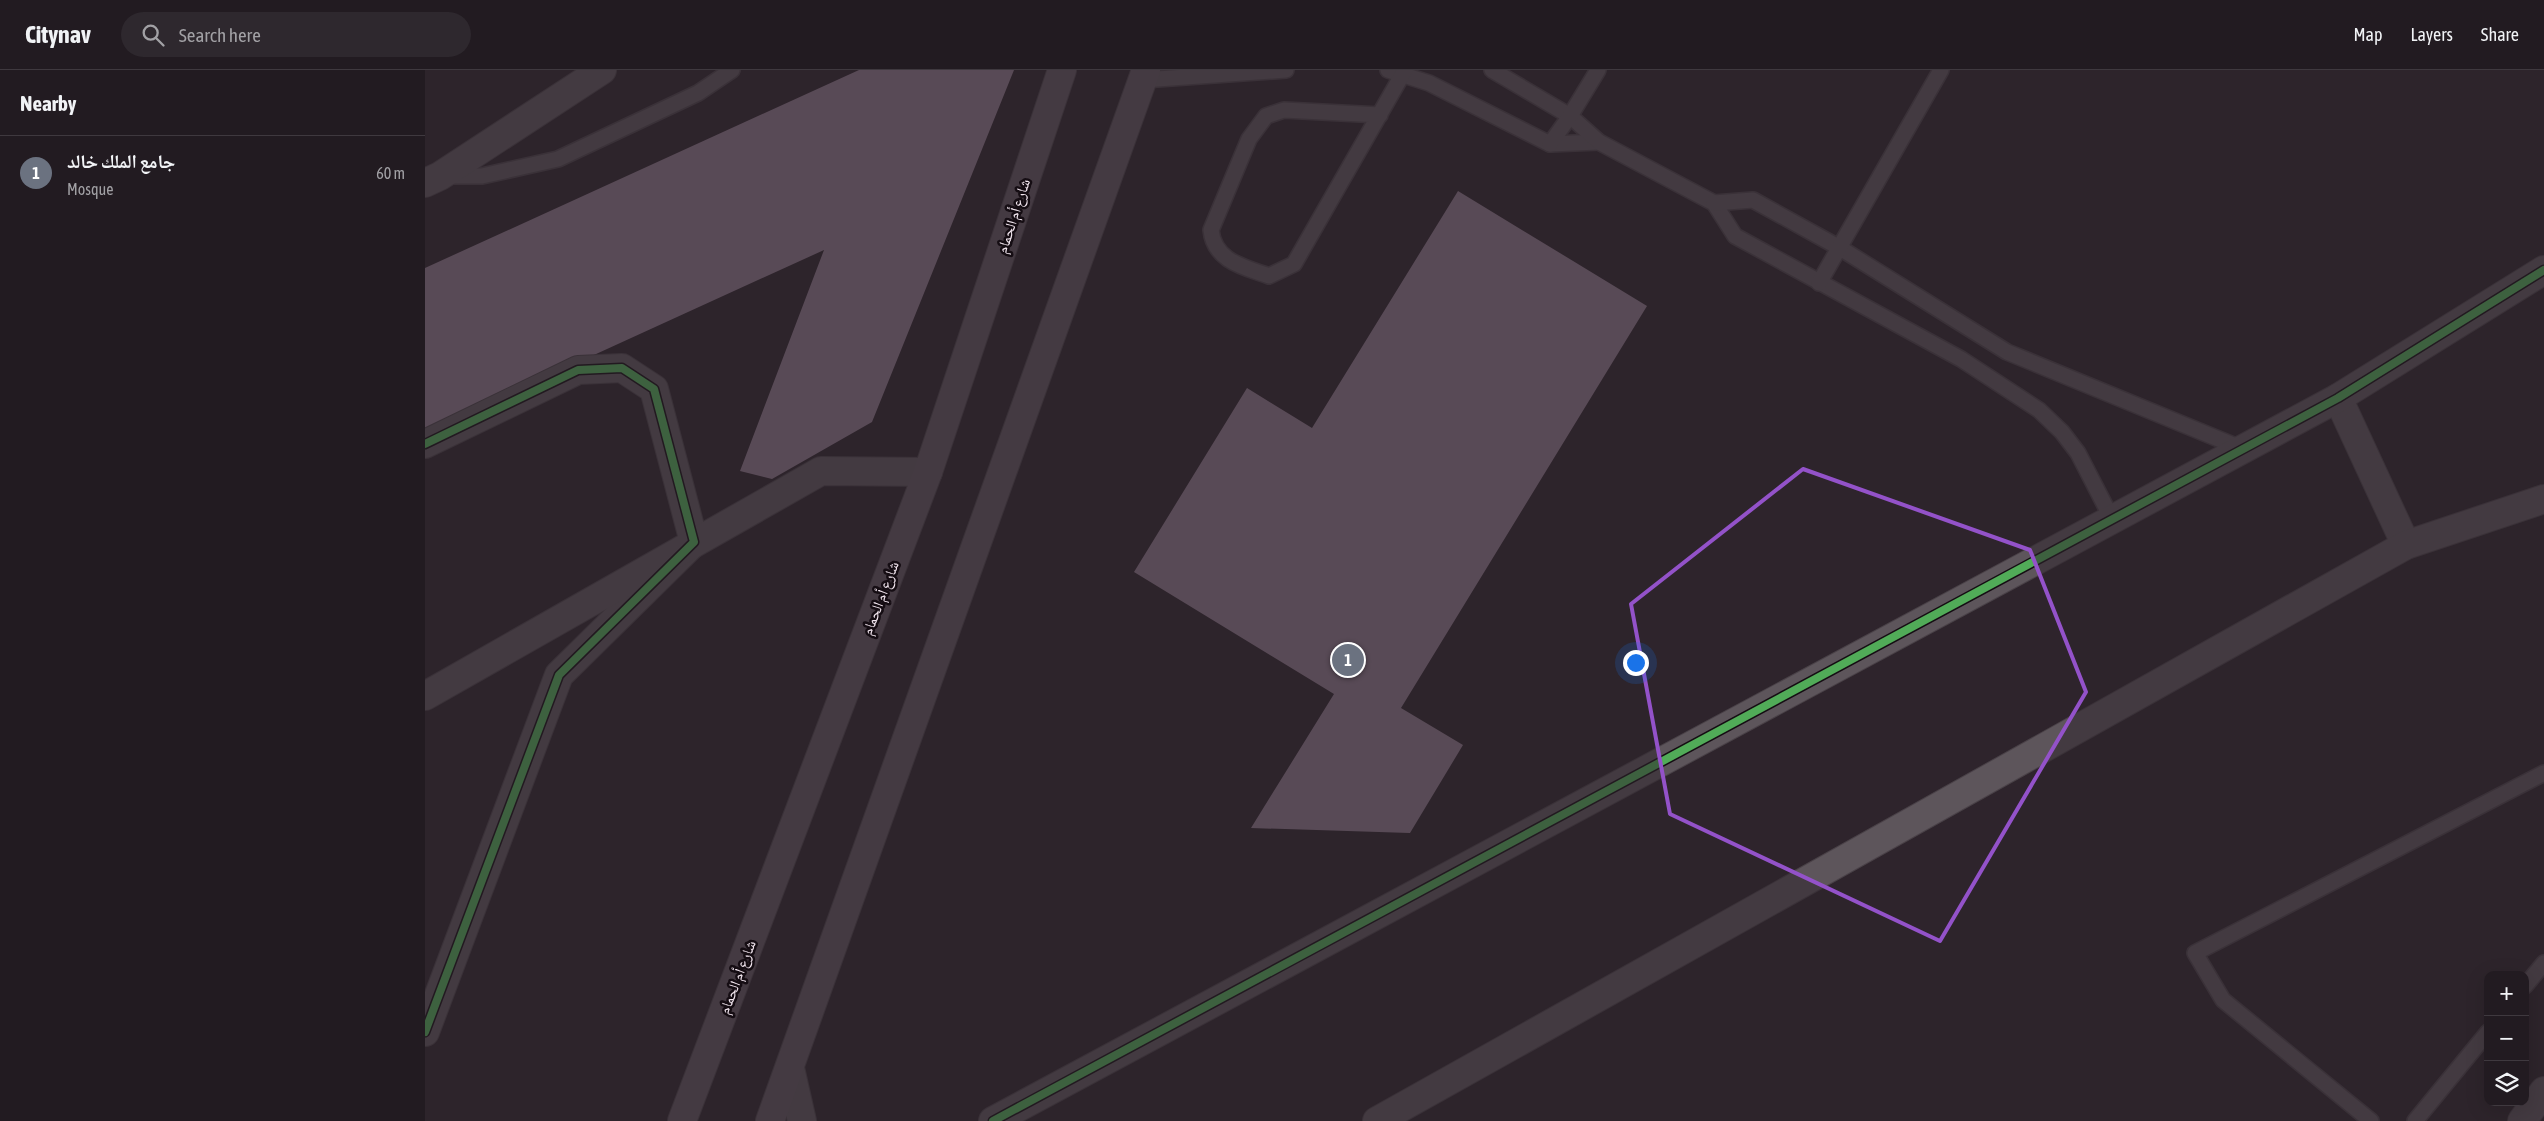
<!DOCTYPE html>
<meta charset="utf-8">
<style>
:root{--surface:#221b21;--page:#2e282e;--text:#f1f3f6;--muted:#a2a1a5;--line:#3f393f;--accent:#2563eb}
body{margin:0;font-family:"Asap Condensed","Noto Naskh Arabic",sans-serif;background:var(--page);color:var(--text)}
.controls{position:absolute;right:15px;bottom:15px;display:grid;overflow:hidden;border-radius:10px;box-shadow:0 5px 20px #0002}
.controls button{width:45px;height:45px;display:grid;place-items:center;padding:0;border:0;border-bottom:1px solid var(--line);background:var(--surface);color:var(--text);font:25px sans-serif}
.you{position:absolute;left:1210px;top:592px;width:18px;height:18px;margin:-12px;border:4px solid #fff;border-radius:50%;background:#1a73e8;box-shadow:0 0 0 8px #1a73e833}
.badge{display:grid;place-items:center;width:32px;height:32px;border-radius:50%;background:var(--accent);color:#fff;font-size:16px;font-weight:700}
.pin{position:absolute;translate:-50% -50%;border:2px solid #fff;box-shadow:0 1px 5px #0006}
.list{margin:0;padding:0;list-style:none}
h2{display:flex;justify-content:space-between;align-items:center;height:65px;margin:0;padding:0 20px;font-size:21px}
h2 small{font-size:16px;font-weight:400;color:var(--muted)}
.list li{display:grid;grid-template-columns:32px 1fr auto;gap:15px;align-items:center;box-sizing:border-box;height:75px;padding:0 20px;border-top:1px solid var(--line)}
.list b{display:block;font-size:19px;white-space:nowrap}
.list p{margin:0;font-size:16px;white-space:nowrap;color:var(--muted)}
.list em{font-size:16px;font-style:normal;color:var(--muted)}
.icon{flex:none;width:28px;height:28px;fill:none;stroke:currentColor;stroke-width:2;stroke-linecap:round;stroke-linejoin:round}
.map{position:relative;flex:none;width:2119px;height:1051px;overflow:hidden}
header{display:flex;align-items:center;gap:30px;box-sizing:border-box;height:70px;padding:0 25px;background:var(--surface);border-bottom:1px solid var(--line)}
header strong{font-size:24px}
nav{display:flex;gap:28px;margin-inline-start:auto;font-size:18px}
.search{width:350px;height:45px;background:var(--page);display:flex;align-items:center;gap:12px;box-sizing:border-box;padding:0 18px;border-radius:28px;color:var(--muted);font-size:19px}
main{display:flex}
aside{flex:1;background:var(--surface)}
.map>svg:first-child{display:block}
.building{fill:#8d798a}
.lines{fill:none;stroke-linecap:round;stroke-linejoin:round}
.service-casing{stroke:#4a4248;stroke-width:18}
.minor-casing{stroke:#4a4248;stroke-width:30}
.tertiary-casing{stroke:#4a4248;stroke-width:30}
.secondary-casing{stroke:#4a4248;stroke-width:30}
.service{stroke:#5d555b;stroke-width:15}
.minor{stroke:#5d555b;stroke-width:28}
.tertiary{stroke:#5d555b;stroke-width:28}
.secondary{stroke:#60565e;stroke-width:28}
.cycleway-casing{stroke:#150d13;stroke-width:11}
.cycleway{stroke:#51ab58;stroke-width:8}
.marked{fill:none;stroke:#9352c9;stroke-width:4;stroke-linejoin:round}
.labels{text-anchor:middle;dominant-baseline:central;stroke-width:5;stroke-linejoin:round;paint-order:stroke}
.street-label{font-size:15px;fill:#f4e8f1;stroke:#150d13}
</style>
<header>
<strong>Citynav</strong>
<div class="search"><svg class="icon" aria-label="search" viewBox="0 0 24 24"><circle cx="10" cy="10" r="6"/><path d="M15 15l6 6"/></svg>Search here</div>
<nav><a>Map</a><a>Layers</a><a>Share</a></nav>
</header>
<main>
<aside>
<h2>Nearby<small></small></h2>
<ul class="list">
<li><span class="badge" style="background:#6b7280">1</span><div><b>جامع الملك خالد</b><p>Mosque</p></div><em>60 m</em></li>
</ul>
</aside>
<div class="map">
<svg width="2119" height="1051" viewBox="0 0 2119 1051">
<rect width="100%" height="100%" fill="#2e242c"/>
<g class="building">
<path d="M434,0h155l-142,352 -100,57 -32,-8 84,-221 -399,182v-164z"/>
<path d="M1033,121l189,115 -246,402 62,37 -53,88 -159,-5 83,-134 -200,-122 113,-184 65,40z"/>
</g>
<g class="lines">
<g class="service-casing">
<g id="service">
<path d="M963,0l41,13 121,61 49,-2"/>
<path d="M1067,0l78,46 29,26 115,61 21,33 226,123 78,51 23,22 16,21 34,66"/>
<path d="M718,10l143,-10"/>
<path d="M955,45l-96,-5 -18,6 -17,23 -38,91c3,31 33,37 58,46l25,-12 111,-194"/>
<path d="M1125,74l20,-28 28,-46"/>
<path d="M19,106h38l76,-17 140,-66 34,-23"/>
<path d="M1289,133l39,-3 87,48 167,104 236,97"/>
<path d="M1394,213l122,-213"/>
<path d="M2100,916l19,-23"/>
<path d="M1946,1051l-148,-121 -28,-47 349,-180"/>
<path d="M1990,1051l73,-89"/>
</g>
</g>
<g class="minor-casing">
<g id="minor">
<path d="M0,113l15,-7 162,-106"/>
<path d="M0,374l153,-74 44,-2 32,21 40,153 -135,133 -134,357"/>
<path d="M0,626l396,-225 107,1"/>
</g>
</g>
<g class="tertiary-casing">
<g id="tertiary">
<path d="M1913,328l68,147"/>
<path d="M365,998l12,53"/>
<path d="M568,1051l1345,-723 206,-128"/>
<path d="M952,1051l1029,-576 138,-46"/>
<path d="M2097,1051l22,-30"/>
</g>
</g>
<g class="secondary-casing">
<g id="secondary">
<path d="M257,1051l246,-649 134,-402"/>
<path d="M345,1051l376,-1051"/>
</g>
</g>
<use href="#service" class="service"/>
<use href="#minor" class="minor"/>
<use href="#tertiary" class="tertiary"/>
<use href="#secondary" class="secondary"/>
<g class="cycleway-casing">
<g id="cycleway">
<path d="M0,374l153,-74 44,-2 32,21 40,153 -135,133 -134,357"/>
<path d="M568,1051l1345,-723 206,-128"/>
</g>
</g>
<use href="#cycleway" class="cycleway"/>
</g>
<path d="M0 0H2119V1051H0ZM1378,399l227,81 56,142 -146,249 -270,-127 -39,-210z" fill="#2e242c" fill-opacity=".55" fill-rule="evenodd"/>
<path class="marked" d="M1378,399l227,81 56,142 -146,249 -270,-127 -39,-210z"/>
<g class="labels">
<g class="street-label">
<text transform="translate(588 146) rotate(-72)">شارع أم الحمام</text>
<text transform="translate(455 528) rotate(-69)">شارع أم الحمام</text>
<text transform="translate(312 907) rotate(-69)">شارع أم الحمام</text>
</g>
</g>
</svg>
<div class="controls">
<button>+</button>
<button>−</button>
<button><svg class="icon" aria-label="layers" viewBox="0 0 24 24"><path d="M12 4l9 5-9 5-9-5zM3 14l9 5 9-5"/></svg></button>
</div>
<div class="you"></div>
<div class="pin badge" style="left:923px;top:590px;background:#6b7280">1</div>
</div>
</main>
